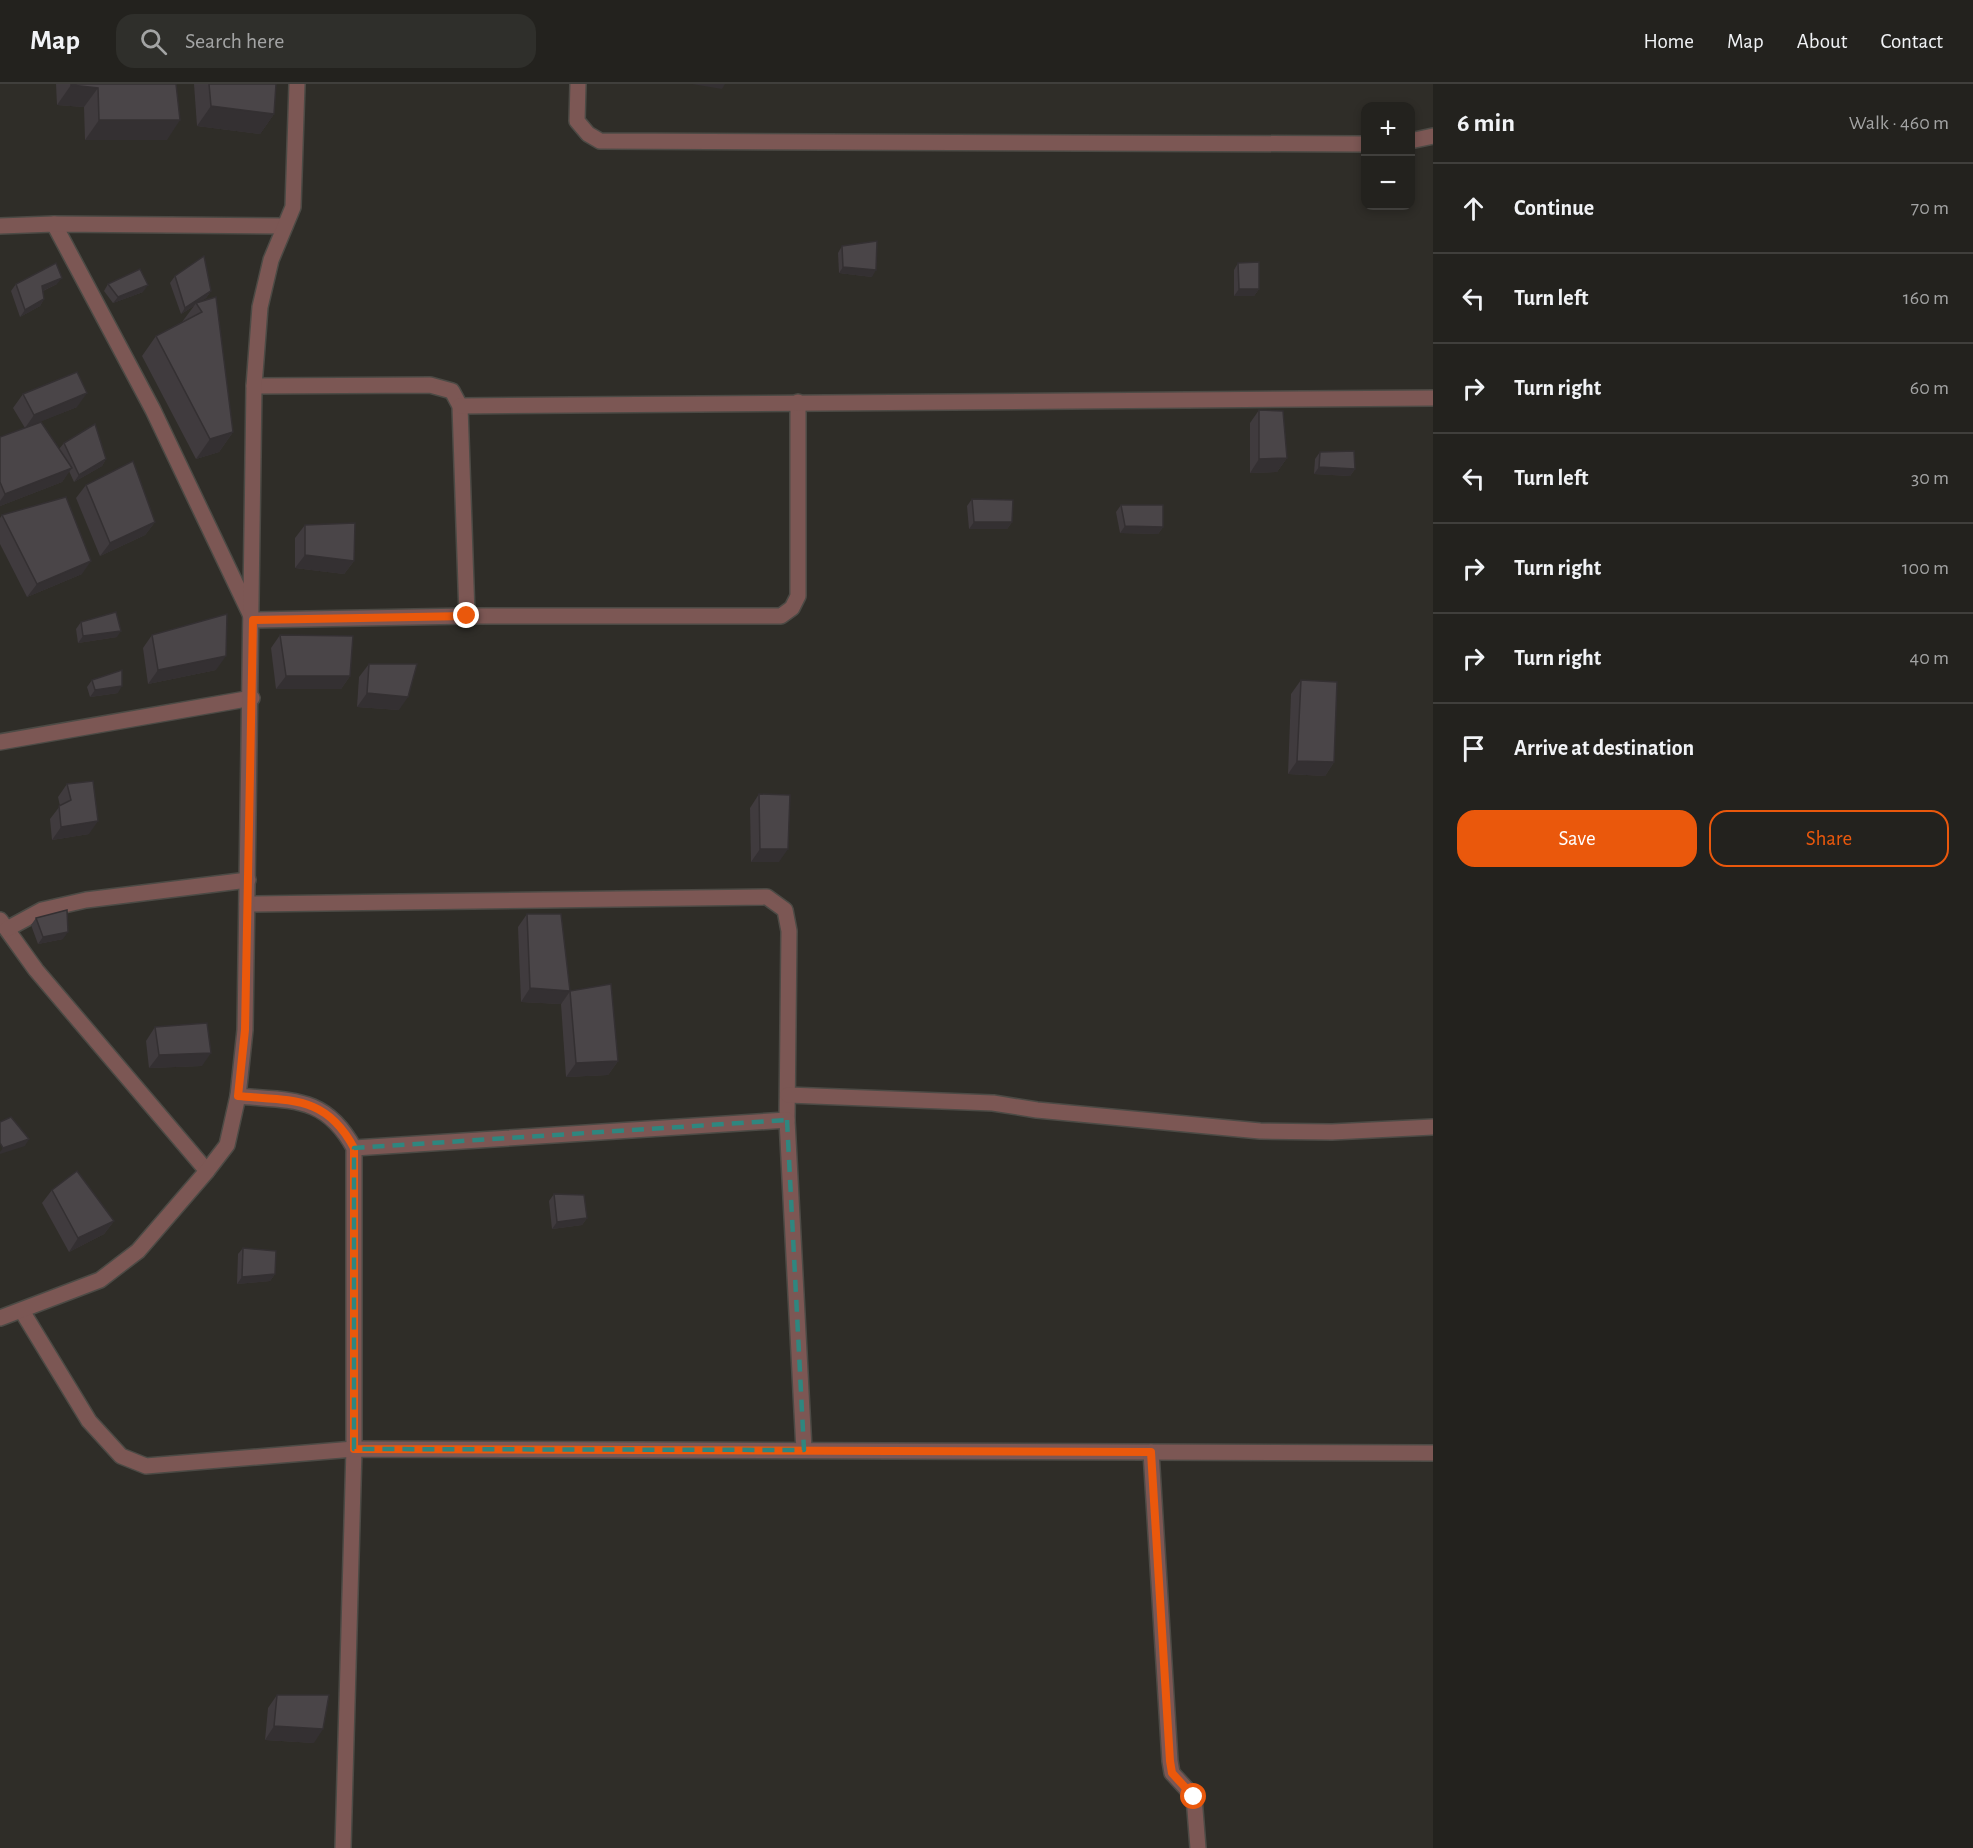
<!DOCTYPE html>
<meta charset="utf-8">
<style>
:root{--surface:#23221e;--page:#2f2f2b;--text:#f1f3f6;--muted:#a3a4a4;--line:#403f3c;--accent:#ea580c}
body{margin:0;font-family:"Alegreya Sans",sans-serif;background:var(--page);color:var(--text)}
.controls{position:absolute;right:18px;top:18px;display:grid;overflow:hidden;border-radius:12px;box-shadow:0 3px 9px #0003}
.controls button{width:54px;height:54px;display:grid;place-items:center;padding:0;border:0;border-bottom:2px solid var(--line);background:var(--surface);color:var(--text);font:30px sans-serif}
.stop{position:absolute;width:18px;height:18px;margin:-14px;border:4px solid #ea580c;border-radius:50%;background:#fff}
.stop.end{background:#ea580c;border-color:#fff;box-shadow:0 2px 6px #0008}
.list{margin:0;padding:0;list-style:none}
h2{display:flex;justify-content:space-between;align-items:center;height:78px;margin:0;padding:0 24px;font-size:26px}
h2 small{font-size:20px;font-weight:400;color:var(--muted)}
.list li{display:grid;grid-template-columns:39px 1fr auto;gap:18px;align-items:center;box-sizing:border-box;height:90px;padding:0 24px;border-top:2px solid var(--line)}
.list b{display:block;font-size:22px;white-space:nowrap}
.list em{font-size:20px;font-style:normal;color:var(--muted)}
.actions{display:flex;gap:12px;padding:18px 24px}
.actions a{flex:1;padding:14px 0;border:2px solid var(--accent);border-radius:18px;text-align:center;font-size:21px;color:var(--accent)}
.actions .main{background:var(--accent);color:#fff}
.icon{flex:none;width:33px;height:33px;fill:none;stroke:currentColor;stroke-width:2;stroke-linecap:round;stroke-linejoin:round}
.map{position:relative;flex:none;width:1433px;height:1764px;overflow:hidden}
header{display:flex;align-items:center;gap:36px;box-sizing:border-box;height:84px;padding:0 30px;background:var(--surface);border-bottom:2px solid var(--line)}
header strong{font-size:28px}
nav{display:flex;gap:33px;margin-inline-start:auto;font-size:21px}
.search{width:420px;height:54px;background:var(--page);display:flex;align-items:center;gap:15px;box-sizing:border-box;padding:0 21px;border-radius:18px;color:var(--muted);font-size:22px}
main{display:flex}
aside{flex:1;background:var(--surface)}
.map>svg:first-child{display:block}
.lines{fill:none;stroke-linecap:round;stroke-linejoin:round}
.minor-casing{stroke:#4c4a45;stroke-width:18}
.minor{stroke:#7c5754;stroke-width:15}
.wall{fill:#403b3e}
.shaded-wall{fill:#343032}
.building{fill:#4a4548;stroke:#343032;stroke-width:1.5}
.route{stroke:#ea580c;stroke-width:8}
.marked{fill:none;stroke:#2f867f;stroke-width:4.5;stroke-dasharray:12 8;stroke-linejoin:round}
</style>
<header>
<strong>Map</strong>
<div class="search"><svg class="icon" aria-label="search" viewBox="0 0 24 24"><circle cx="10" cy="10" r="6"/><path d="M15 15l6 6"/></svg>Search here</div>
<nav><a>Home</a><a>Map</a><a>About</a><a>Contact</a></nav>
</header>
<main>
<div class="map">
<svg width="1433" height="1764" viewBox="0 0 1433 1764">
<rect width="100%" height="100%" fill="#2f2d28"/>
<g class="lines">
<g class="minor-casing">
<g id="minor">
<path d="M578,0l-1,37 11,13 12,7 766,3"/>
<path d="M1410,57l23,-5"/>
<path d="M54,140l99,186 100,210 214,-4h314l11,-8 6,-12v-194"/>
<path d="M0,142l54,-2 231,2"/>
<path d="M254,302l176,-1 22,6 8,15 7,210"/>
<path d="M460,322l973,-8"/>
<path d="M0,658l252,-44"/>
<path d="M247,820l520,-7 18,13 4,21 -2,189 17,330"/>
<path d="M0,836l36,50 171,201"/>
<path d="M7,845l35,-19 44,-10 162,-20"/>
<path d="M788,1011l205,8 44,7 223,21 72,1 101,-5"/>
<path d="M238,1012c53,5 87,-1 116,52v301l-11,399"/>
<path d="M354,1064l433,-28"/>
<path d="M22,1227l67,110 32,35 25,10 208,-17 1079,4"/>
<path d="M0,1234l100,-38 38,-29 69,-80 20,-26 11,-49 7,-66 9,-644 6,-79 11,-47 22,-53 4,-123"/>
<path d="M1151,1368l19,309 2,12 22,24 4,51"/>
</g>
</g>
<use href="#minor" class="minor"/>
</g>
<g class="wall">
<path d="M56,0h120l-9,56h-82l-1,-33 -27,-2z"/>
<path d="M194,0h82l-2,30 -14,20 -63,-8z"/>
<path d="M842,162l30,31 -33,-4 -1,-20z"/>
<path d="M1238,179l21,26 -5,7h-20v-26z"/>
<path d="M175,192l36,15 -5,7 -7,4 34,130 -14,20 -23,7 -54,-103 14,-20 26,-14 12,-16 -13,8 -11,-31z"/>
<path d="M16,200h41l-14,7 1,8 -4,7 -20,11 -9,-26z"/>
<path d="M108,200l35,8 -30,11 -9,-12z"/>
<path d="M23,310l54,13 -46,18 28,24 5,-6 42,16 -4,7 -28,16 -5,-11 -7,11 -62,24v-69l25,-9 -12,-20z"/>
<path d="M1259,326l28,48 -10,14 -27,1v-50z"/>
<path d="M1320,368l35,17 -5,7 -36,-2 1,-15z"/>
<path d="M86,401l69,37 -10,13 -45,21 -24,-58z"/>
<path d="M972,415l40,23 -5,7h-38l-2,-23z"/>
<path d="M1121,421l42,22 -5,7 -38,-1 -4,-21z"/>
<path d="M2,431l80,59 -55,23 -27,-53v-26z"/>
<path d="M305,441l49,36 -10,13 -49,-6v-30z"/>
<path d="M81,538l36,15 -39,6 -2,-14z"/>
<path d="M152,551l64,35 -68,14 -5,-36z"/>
<path d="M280,551l70,41 -9,13h-65l-5,-41z"/>
<path d="M369,580l30,46 -42,-3 2,-30z"/>
<path d="M92,596l26,13 -28,4 -3,-10z"/>
<path d="M1301,596l33,82 -9,14 -37,-2 3,-80z"/>
<path d="M67,700l22,50 -37,6 -2,-21 10,-13 -2,-9z"/>
<path d="M759,710l20,68h-28l-1,-54z"/>
<path d="M527,830l43,77 -9,13 -40,-2 -3,-75z"/>
<path d="M36,834l27,21 -25,5 -7,-19z"/>
<path d="M570,907l48,70 -10,14 -42,2 -5,-73z"/>
<path d="M155,943l47,39 -53,2 -3,-27z"/>
<path d="M52,1106l62,31 -10,13 -35,18 -27,-49z"/>
<path d="M554,1110l33,24 -5,7 -30,4 -3,-28z"/>
<path d="M243,1164l32,26 -5,7 -33,3 1,-30z"/>
<path d="M277,1611l37,48 -49,-3 3,-32z"/>
</g>
<g class="shaded-wall">
<path d="M692,0h33l-3,5z"/>
<path d="M71,1l27,3 -14,19 -27,-2z"/>
<path d="M211,22l63,8 -14,20 -63,-8z"/>
<path d="M99,36h81l-13,20h-82z"/>
<path d="M843,183l33,3 -4,7 -33,-4z"/>
<path d="M62,194l-5,6 -19,9 4,-7z"/>
<path d="M148,201l-5,7 -30,11 5,-6z"/>
<path d="M1239,205h20l-5,7h-20z"/>
<path d="M211,207l-5,7 -10,6v-1l-2,3 -13,8 4,-6z"/>
<path d="M44,215l-4,7 -20,11 5,-7z"/>
<path d="M87,309l-10,14 -52,21 9,-13z"/>
<path d="M233,348l-14,20 -23,7 14,-20z"/>
<path d="M1287,374l-10,14 -27,1 9,-14z"/>
<path d="M106,375l-4,7 -28,16 5,-7z"/>
<path d="M1319,383l36,2 -5,7 -36,-2z"/>
<path d="M72,384l-10,14 -62,24v-5l5,-7z"/>
<path d="M155,438l-10,13 -45,21 10,-13z"/>
<path d="M974,438h38l-5,7h-38z"/>
<path d="M1125,442l38,1 -5,7 -38,-1z"/>
<path d="M305,471l49,6 -10,13 -49,-6z"/>
<path d="M91,477l-9,13 -55,23 10,-13z"/>
<path d="M121,547l-4,6 -39,6 5,-7z"/>
<path d="M226,572l-10,14 -68,14 10,-14z"/>
<path d="M286,592h64l-9,13h-65z"/>
<path d="M122,602l-4,7 -28,4 5,-7z"/>
<path d="M367,609l41,4 -9,13 -42,-3z"/>
<path d="M1297,677l37,1 -9,14 -37,-2z"/>
<path d="M98,737l-9,13 -37,6 9,-13z"/>
<path d="M760,765h28l-9,13h-28z"/>
<path d="M68,848l-5,7 -25,5 5,-7z"/>
<path d="M530,904l40,3 -9,13 -40,-2z"/>
<path d="M211,969l-9,13 -53,2 10,-13z"/>
<path d="M618,977l-10,14 -42,2 10,-14z"/>
<path d="M29,1055l-4,7 -25,8v-2l3,-4z"/>
<path d="M587,1134l-5,7 -30,4 5,-7z"/>
<path d="M114,1137l-10,13 -35,18 9,-14z"/>
<path d="M275,1190l-5,7 -33,3 5,-7z"/>
<path d="M274,1642l49,3 -9,14 -49,-3z"/>
</g>
<g class="building">
<path d="M71,0h105l4,36h-81l-1,-32 -27,-3z"/>
<path d="M209,0h67l-2,30 -63,-8z"/>
<path d="M877,157l-1,29 -33,-3 -1,-21z"/>
<path d="M204,172l7,35 -26,17 -10,-32z"/>
<path d="M1259,178v27h-20l-1,-26z"/>
<path d="M56,179l6,15 -20,8 2,13 -19,11 -9,-26z"/>
<path d="M140,185l8,16 -30,12 -10,-13z"/>
<path d="M216,213l17,135 -23,7 -54,-103 46,-24 -6,-9z"/>
<path d="M77,288l10,21 -53,22 -11,-21z"/>
<path d="M1259,326l24,1 4,47 -28,1z"/>
<path d="M41,338l31,46 -67,26 -5,-12v-45z"/>
<path d="M95,340l11,35 -27,16 -15,-32z"/>
<path d="M1354,367l1,18 -36,-2 1,-15z"/>
<path d="M133,377l22,61 -45,21 -24,-58z"/>
<path d="M66,413l25,64 -54,23 -35,-69z"/>
<path d="M972,415l41,1 -1,22h-38z"/>
<path d="M1121,421h42v22l-38,-1z"/>
<path d="M355,439l-1,38 -49,-6v-30z"/>
<path d="M116,528l5,19 -38,5 -2,-14z"/>
<path d="M227,530l-1,42 -68,14 -6,-35z"/>
<path d="M280,551l73,1 -3,40h-64z"/>
<path d="M369,580h48l-9,33 -41,-4z"/>
<path d="M122,586v16l-27,4 -3,-10z"/>
<path d="M1301,596l36,2 -3,80 -37,-1z"/>
<path d="M93,697l5,40 -37,6 -2,-21 12,-6 -4,-16z"/>
<path d="M759,710l31,1 -2,54h-28z"/>
<path d="M67,826l1,22 -25,5 -7,-19z"/>
<path d="M527,830h34l9,77 -40,-3z"/>
<path d="M611,900l7,77 -42,2 -6,-72z"/>
<path d="M207,939l4,30 -52,2 -4,-28z"/>
<path d="M11,1033l18,22 -26,9 -3,-5v-21z"/>
<path d="M77,1087l37,50 -36,17 -26,-48z"/>
<path d="M554,1110l30,1 3,23 -30,4z"/>
<path d="M243,1164l33,3 -1,23 -33,3z"/>
<path d="M277,1611h52l-6,34 -49,-3z"/>
</g>
<g class="lines">
<path class="route" d="M467,532l-214,4 -8,410 -7,66c53,5 88,-1 116,52v301l797,3 19,309 2,12 22,24"/>
</g>
<path class="marked" d="M787,1036l17,330 -450,-1v-301z"/>
</svg>
<div class="controls">
<button>+</button>
<button>−</button>
</div>
<div class="stop" style="left:1194px;top:1713px"></div>
<div class="stop end" style="left:467px;top:532px"></div>
</div>
<aside>
<h2>6 min<small>Walk · 460 m</small></h2>
<ul class="list">
<li><svg class="icon" aria-label="ahead" viewBox="0 0 24 24"><path d="M12 20V5M6 11l6-6 6 6"/></svg><div><b>Continue</b></div><em>70 m</em></li>
<li><svg class="icon" aria-label="left" viewBox="0 0 24 24"><path d="M17 20v-9H6M10 6l-5 5 5 5"/></svg><div><b>Turn left</b></div><em>160 m</em></li>
<li><svg class="icon" aria-label="right" viewBox="0 0 24 24"><path d="M7 20v-9h11M14 6l5 5-5 5"/></svg><div><b>Turn right</b></div><em>60 m</em></li>
<li><svg class="icon" aria-label="left" viewBox="0 0 24 24"><path d="M17 20v-9H6M10 6l-5 5 5 5"/></svg><div><b>Turn left</b></div><em>30 m</em></li>
<li><svg class="icon" aria-label="right" viewBox="0 0 24 24"><path d="M7 20v-9h11M14 6l5 5-5 5"/></svg><div><b>Turn right</b></div><em>100 m</em></li>
<li><svg class="icon" aria-label="right" viewBox="0 0 24 24"><path d="M7 20v-9h11M14 6l5 5-5 5"/></svg><div><b>Turn right</b></div><em>40 m</em></li>
<li><svg class="icon" aria-label="arrive" viewBox="0 0 24 24"><path d="M6 21V4h12l-3 4 3 4H6"/></svg><div><b>Arrive at destination</b></div></li>
</ul>
<div class="actions"><a class="main">Save</a><a>Share</a></div>
</aside>
</main>
